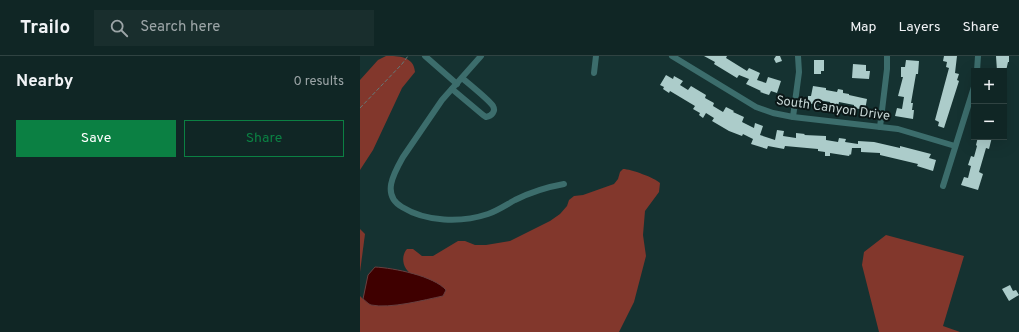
<!DOCTYPE html>
<meta charset="utf-8">
<style>
:root{--surface:#102625;--page:#192e2d;--text:#f1f3f6;--muted:#9ca5a7;--line:#304342;--accent:#0b8043}
body{margin:0;font-family:Overpass,sans-serif;background:var(--page);color:var(--text)}
.controls{position:absolute;right:12px;top:12px;display:grid;overflow:hidden;border-radius:0px;box-shadow:0 4px 16px #0002}
.controls button{width:36px;height:36px;display:grid;place-items:center;padding:0;border:0;border-bottom:1px solid var(--line);background:var(--surface);color:var(--text);font:20px sans-serif}
.list{margin:0;padding:0;list-style:none}
h2{display:flex;justify-content:space-between;align-items:center;height:52px;margin:0;padding:0 16px;font-size:17px}
h2 small{font-size:13px;font-weight:400;color:var(--muted)}
.actions{display:flex;gap:8px;padding:12px 16px}
.actions a{flex:1;padding:9px 0;border:1px solid var(--accent);border-radius:0px;text-align:center;font-size:14px;color:var(--accent)}
.actions .main{background:var(--accent);color:#fff}
.icon{flex:none;width:22px;height:22px;fill:none;stroke:currentColor;stroke-width:2;stroke-linecap:round;stroke-linejoin:round}
.map{position:relative;flex:none;width:659px;height:276px;overflow:hidden}
header{display:flex;align-items:center;gap:24px;box-sizing:border-box;height:56px;padding:0 20px;background:var(--surface);border-bottom:1px solid var(--line)}
header strong{font-size:19px}
nav{display:flex;gap:22px;margin-inline-start:auto;font-size:14px}
.search{width:280px;height:36px;background:var(--page);display:flex;align-items:center;gap:10px;box-sizing:border-box;padding:0 14px;border-radius:0px;color:var(--muted);font-size:15px}
main{display:flex}
aside{flex:1;background:var(--surface)}
.map>svg:first-child{display:block}
.green{fill:#82372c}
.water{fill:#3f0000;stroke:#684040}
.building{fill:#acccca}
.lines{fill:none;stroke-linecap:round;stroke-linejoin:round}
.path{stroke:#647b7a;stroke-width:1;stroke-dasharray:4 2;stroke-linecap:butt}
.minor{stroke:#3c6d6c;stroke-width:6}
.labels{text-anchor:middle;dominant-baseline:central;stroke-width:4;stroke-linejoin:round;paint-order:stroke}
.street-label{font-size:13px;fill:#c7d7d6;stroke:#0b1717}
</style>
<header>
<strong>Trailo</strong>
<div class="search"><svg class="icon" aria-label="search" viewBox="0 0 24 24"><circle cx="10" cy="10" r="6"/><path d="M15 15l6 6"/></svg>Search here</div>
<nav><a>Map</a><a>Layers</a><a>Share</a></nav>
</header>
<main>
<aside>
<h2>Nearby<small>0 results</small></h2>
<ul class="list">
</ul>
<div class="actions"><a class="main">Save</a><a>Share</a></div>
</aside>
<div class="map">
<svg width="659" height="276" viewBox="0 0 659 276">
<rect width="100%" height="100%" fill="#153231"/>
<g class="green">
<path d="M26,0c12,0 28,0 29,16l-13,16 -29,62 -13,20v-90l18,-20z"/>
<path d="M263,113c8,0 32,9 37,14l-1,9 -14,19 -2,24 3,21 -12,46 -15,30h-259v-36l3,3 60,-22c-3,-1 -7,-1 -10,-2 -10,-5 -13,-18 -6,-26h6l9,7h11l25,-15h7l10,4h11l24,-4 40,-20 10,-7 7,-8 2,-6 5,-4 9,-1 31,-11 4,-5 2,-7z"/>
<path d="M0,173l5,5 -5,38z"/>
<path d="M526,179l78,21 -21,70 17,6h-81l-17,-67 2,-13z"/>
</g>
<path class="water" d="M15,211c19,1 59,9 71,23l-3,6c-19,4 -53,13 -72,9 -3,-1 -5,-4 -8,-6l5,-24z"/>
<g class="building">
<path d="M344,0h23l-1,2 21,13 2,-3 11,5 -3,7 9,3 2,-6 13,4 -4,12 -6,-2 -2,4 -9,-3 1,-1 -15,-7 3,-5 -10,-4 -2,3 -23,-14 1,-2z"/>
<path d="M416,0h4l2,5 -6,2 -2,-4z"/>
<path d="M584,0h13l-2,17 4,1 -2,6 2,1 -15,47 -6,-2 1,-4 -4,-2 14,-52 -3,-1 1,-5 -4,-1z"/>
<path d="M636,0h13v6h-1l-2,9h-9z"/>
<path d="M454,4h10v11h-3v3h-7z"/>
<path d="M546,4l13,1 -1,13h-2l-5,29h2l-1,7h2l-1,9 -18,-3 2,-8 5,1 2,-12 -6,-1 5,-19h-2v-10h4z"/>
<path d="M493,8l13,1v6h4l-1,8 -17,-1z"/>
<path d="M306,19l7,4 1,-3 9,5 -3,4 8,5 3,-4 15,9 -1,3 9,5 -1,3 10,6 3,-5 8,4 -1,1 11,5 -2,5 12,6 1,-5 8,3 -3,9 15,5 2,-10 7,1 -1,5 13,2v-5l9,1 -1,1 22,1v4l12,2 1,-4 7,1 -1,3 13,2v-3l16,1 26,6v-2l31,8 -2,4 7,2 -3,11 -16,-5 1,-2 -38,-9v-2l-19,-1v-4h-9l-1,7 -1,-1 -1,2 -19,-3v3h-5v-4l-7,-1v-2l-33,-3 -1,3 -16,-3 -1,3 -16,-5 2,-5 -10,-5 -1,2 -13,-5 -17,-10 2,-3 -8,-5 -3,5 -4,-3 1,-2 -7,-4 2,-3 -25,-15 -1,2 -6,-4 1,-2 -4,-2z"/>
<path d="M453,30l13,2v2l11,2 1,-3 5,1v3l6,1v1l18,4 -2,11 -11,-2v-3l-15,-3 -1,5 -9,-1 1,-4 -12,-2 -1,5 -9,-2v-7h3z"/>
<path d="M618,81h14l-3,12 -3,-1 -7,24 4,2 -5,16 -17,-5 3,-8 4,1 3,-12 -3,-1 3,-9 3,1 3,-11 -1,-1z"/>
<path d="M650,229l3,6 3,-1 3,5 -10,6 -7,-12z"/>
</g>
<g class="lines">
<path class="path" d="M0,52l42,-44 6,-8"/>
<g class="minor">
<path d="M65,0l32,28"/>
<path d="M121,0l-39,44 -39,57c-9,16 -22,38 -1,50 24,15 59,16 86,7 9,-3 18,-9 27,-14 16,-8 32,-13 49,-16"/>
<path d="M312,0l84,51 17,6 20,4 105,12 57,17"/>
<path d="M617,15l1,-15"/>
<path d="M234,17l2,-17"/>
<path d="M92,33l31,26 3,2c6,-1 10,-6 7,-11 -4,-6 -25,-23 -31,-28"/>
<path d="M433,61l6,-45 -1,-16"/>
<path d="M520,71l7,-58v-13"/>
<path d="M583,130l31,-99"/>
</g>
</g>
<g class="labels">
<g class="street-label">
<text transform="translate(473 53) rotate(8)">South Canyon Drive</text>
</g>
</g>
</svg>
<div class="controls">
<button>+</button>
<button>−</button>
</div>
</div>
</main>
